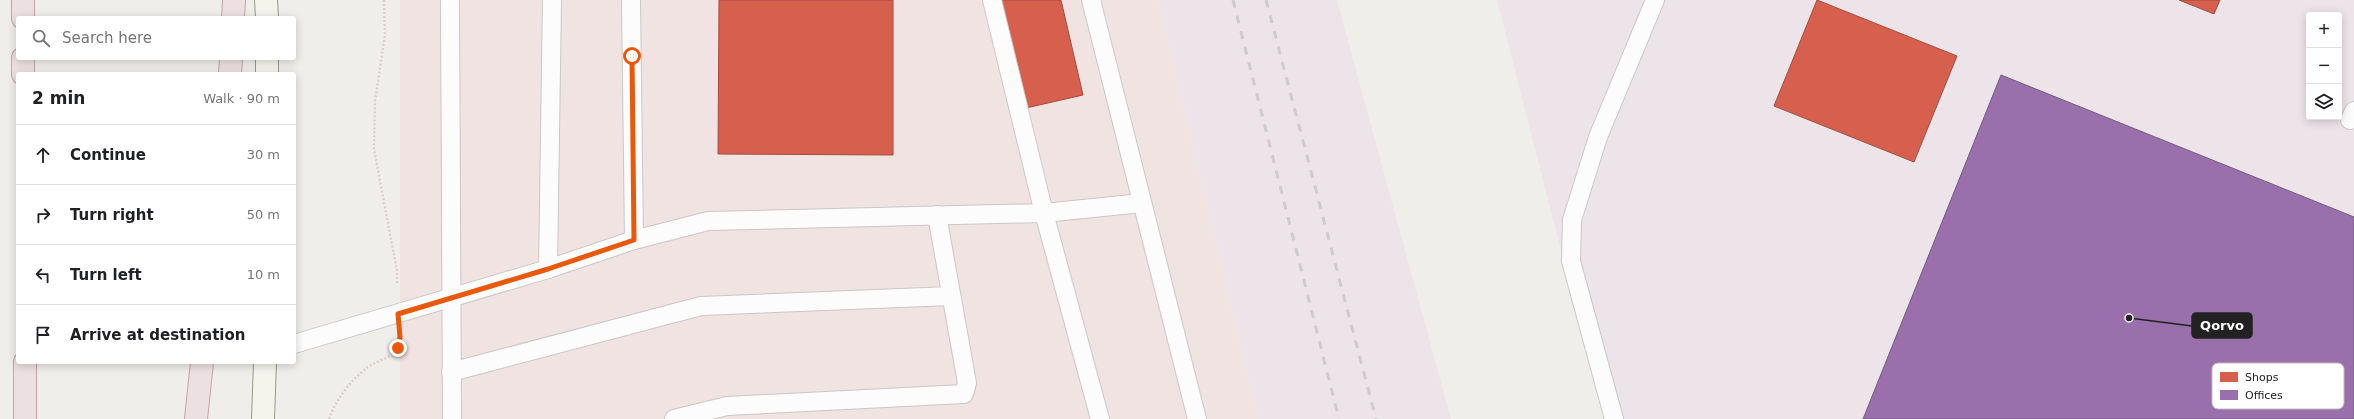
<!DOCTYPE html>
<meta charset="utf-8">
<style>
:root{--surface:#fff;--page:#f6f6f6;--text:#202124;--muted:#757577;--line:#e0e0e0}
body{margin:0;font-family:"DejaVu Sans",sans-serif;background:var(--page);color:var(--text)}
.controls{position:absolute;right:12px;top:12px;display:grid;overflow:hidden;border-radius:4px;box-shadow:0 2px 10px #0003}
.controls button{width:36px;height:36px;display:grid;place-items:center;padding:0;border:0;border-bottom:1px solid var(--line);background:var(--surface);color:var(--text);font:20px sans-serif}
.stop{position:absolute;width:12px;height:12px;margin:-9px;border:3px solid #ea580c;border-radius:50%;background:#fff}
.stop.end{background:#ea580c;border-color:#fff;box-shadow:0 1px 4px #0008}
.list{margin:0;padding:0;list-style:none}
h2{display:flex;justify-content:space-between;align-items:center;height:52px;margin:0;padding:0 16px;font-size:17px}
h2 small{font-size:13px;font-weight:400;color:var(--muted)}
.list li{display:grid;grid-template-columns:26px 1fr auto;gap:12px;align-items:center;box-sizing:border-box;height:60px;padding:0 16px;border-top:1px solid var(--line)}
.list b{display:block;font-size:15px;white-space:nowrap}
.list em{font-size:13px;font-style:normal;color:var(--muted)}
.icon{flex:none;width:22px;height:22px;fill:none;stroke:currentColor;stroke-width:2;stroke-linecap:round;stroke-linejoin:round}
.map{position:relative;flex:none;width:2354px;height:419px;overflow:hidden}
.search{position:absolute;background:var(--surface);box-shadow:0 2px 10px #0003;left:16px;top:16px;width:280px;height:44px;display:flex;align-items:center;gap:10px;box-sizing:border-box;padding:0 14px;border-radius:4px;color:var(--muted);font-size:15px}
.panel{position:absolute;background:var(--surface);box-shadow:0 2px 10px #0003;left:16px;top:72px;width:280px;height:292px;border-radius:4px}
.map>svg:first-child{display:block}
.commercial{fill:#f1e3e1}
.industrial{fill:#ede4e9;fill-rule:evenodd}
.shops{fill:#d6604d;stroke:#a04d40}
.offices{fill:#9970ab;stroke:#755982}
.lines{fill:none;stroke-linecap:round;stroke-linejoin:round}
.service-casing{stroke:#c9c8c7;stroke-width:20}
.secondary-casing{stroke:#999a82;stroke-width:24}
.motorway-casing{stroke:#c5a2ac;stroke-width:24}
.path{stroke:#dccecd;stroke-width:2.5;stroke-dasharray:2 2;stroke-linecap:butt}
.service{stroke:#fdfcfc;stroke-width:18}
.secondary{stroke:#f4f4ed;stroke-width:22}
.motorway{stroke:#ece0e2;stroke-width:22}
.rail{stroke:#ccc;stroke-width:3;stroke-dasharray:8 8;stroke-linecap:butt}
.route{stroke:#ea580c;stroke-width:5}
.key{fill:#fff;stroke:#bdbdbd;stroke-width:1}
.key-label{font-size:11px;fill:#222}
.leader{fill:none;stroke:#222;stroke-width:1.5}
.callout-dot{fill:#222;stroke:#fff;stroke-width:1.5}
.callout{fill:#222;stroke:#222;stroke-width:1.5}
.callout-label{font-size:13px;text-anchor:middle;font-weight:bold;fill:#fff}
</style>
<div class="map">
<svg width="2354" height="419" viewBox="0 0 2354 419">
<rect width="100%" height="100%" fill="#f0eeeb"/>
<path class="commercial" d="M400,0h758l100,419h-858z"/>
<g class="industrial">
<path d="M1158,0h179l114,419h-193z"/>
<path d="M1497,0h857v419h-750zM2309,15h30v102h-30z"/>
</g>
<g class="shops">
<path d="M719,0h174v155l-175,-1z"/>
<path d="M1000,0h61l22,95 -57,13z"/>
<path d="M1817,0l140,56 -43,106 -140,-56z"/>
<path d="M2179,0h41l-6,14z"/>
</g>
<path class="offices" d="M2001,75l353,142v202h-491z"/>
<g class="lines">
<g class="service-casing">
<g id="service">
<path d="M450,0l2,419"/>
<path d="M631,0l3,240"/>
<path d="M1091,0l106,419"/>
<path d="M2350,120l4,-9"/>
<path d="M548,269l4,-269"/>
<path d="M294,344l254,-75 86,-29 74,-19 336,-8 -52,-213"/>
<path d="M451,372l250,-66 250,-10"/>
<path d="M674,419l53,-13 237,-12 3,-11 -30,-168"/>
<path d="M1100,419l-56,-206 98,-10"/>
<path d="M1614,419l-43,-158 1,-41 26,-83 57,-137"/>
</g>
</g>
<g class="secondary-casing">
<g id="secondary">
<path d="M266,0l1,18"/>
<path d="M267,58v16"/>
<path d="M263,419l2,-57"/>
</g>
</g>
<g class="motorway-casing">
<g id="motorway">
<path d="M23,0v18"/>
<path d="M233,18l1,-18"/>
<path d="M23,58v16"/>
<path d="M230,74l1,-16"/>
<path d="M25,362v57"/>
<path d="M196,419l6,-57"/>
</g>
</g>
<g class="path">
<path d="M384,0l1,35 -10,66 -1,48 23,122v13"/>
<path d="M329,419c7,-20 22,-39 39,-52 11,-8 28,-9 31,-24"/>
</g>
<use href="#service" class="service"/>
<use href="#secondary" class="secondary"/>
<use href="#motorway" class="motorway"/>
<g class="rail">
<path d="M1233,0l106,419"/>
<path d="M1266,0l110,419"/>
</g>
</g>
<g class="lines">
<path class="route" d="M398,348l2,-11 -2,-23 150,-45 86,-29 -2,-184"/>
</g>
<rect x="2212" y="363" width="132" height="46" rx="6" class="key"/>
<rect x="2220" y="372" width="18" height="10" fill="#d6604d"/>
<rect x="2220" y="390" width="18" height="10" fill="#9970ab"/>
<g class="key-label">
<text x="2245" y="381">Shops</text>
<text x="2245" y="399">Offices</text>
</g>
<path class="leader" d="M2129 318L2192 326"/>
<circle class="callout-dot" cx="2129" cy="318" r="4"/>
<rect class="callout" x="2192" y="313" width="60" height="25" rx="4"/>
<g class="callout-label">
<text x="2222" y="330">Qorvo</text>
</g>
</svg>
<div class="controls">
<button>+</button>
<button>−</button>
<button><svg class="icon" aria-label="layers" viewBox="0 0 24 24"><path d="M12 4l9 5-9 5-9-5zM3 14l9 5 9-5"/></svg></button>
</div>
<div class="stop" style="left:632px;top:56px"></div>
<div class="stop end" style="left:398px;top:348px"></div>
<div class="search"><svg class="icon" aria-label="search" viewBox="0 0 24 24"><circle cx="10" cy="10" r="6"/><path d="M15 15l6 6"/></svg>Search here</div>
<section class="panel">
<h2>2 min<small>Walk · 90 m</small></h2>
<ul class="list">
<li><svg class="icon" aria-label="ahead" viewBox="0 0 24 24"><path d="M12 20V5M6 11l6-6 6 6"/></svg><div><b>Continue</b></div><em>30 m</em></li>
<li><svg class="icon" aria-label="right" viewBox="0 0 24 24"><path d="M7 20v-9h11M14 6l5 5-5 5"/></svg><div><b>Turn right</b></div><em>50 m</em></li>
<li><svg class="icon" aria-label="left" viewBox="0 0 24 24"><path d="M17 20v-9H6M10 6l-5 5 5 5"/></svg><div><b>Turn left</b></div><em>10 m</em></li>
<li><svg class="icon" aria-label="arrive" viewBox="0 0 24 24"><path d="M6 21V4h12l-3 4 3 4H6"/></svg><div><b>Arrive at destination</b></div></li>
</ul>
</section>
</div>
